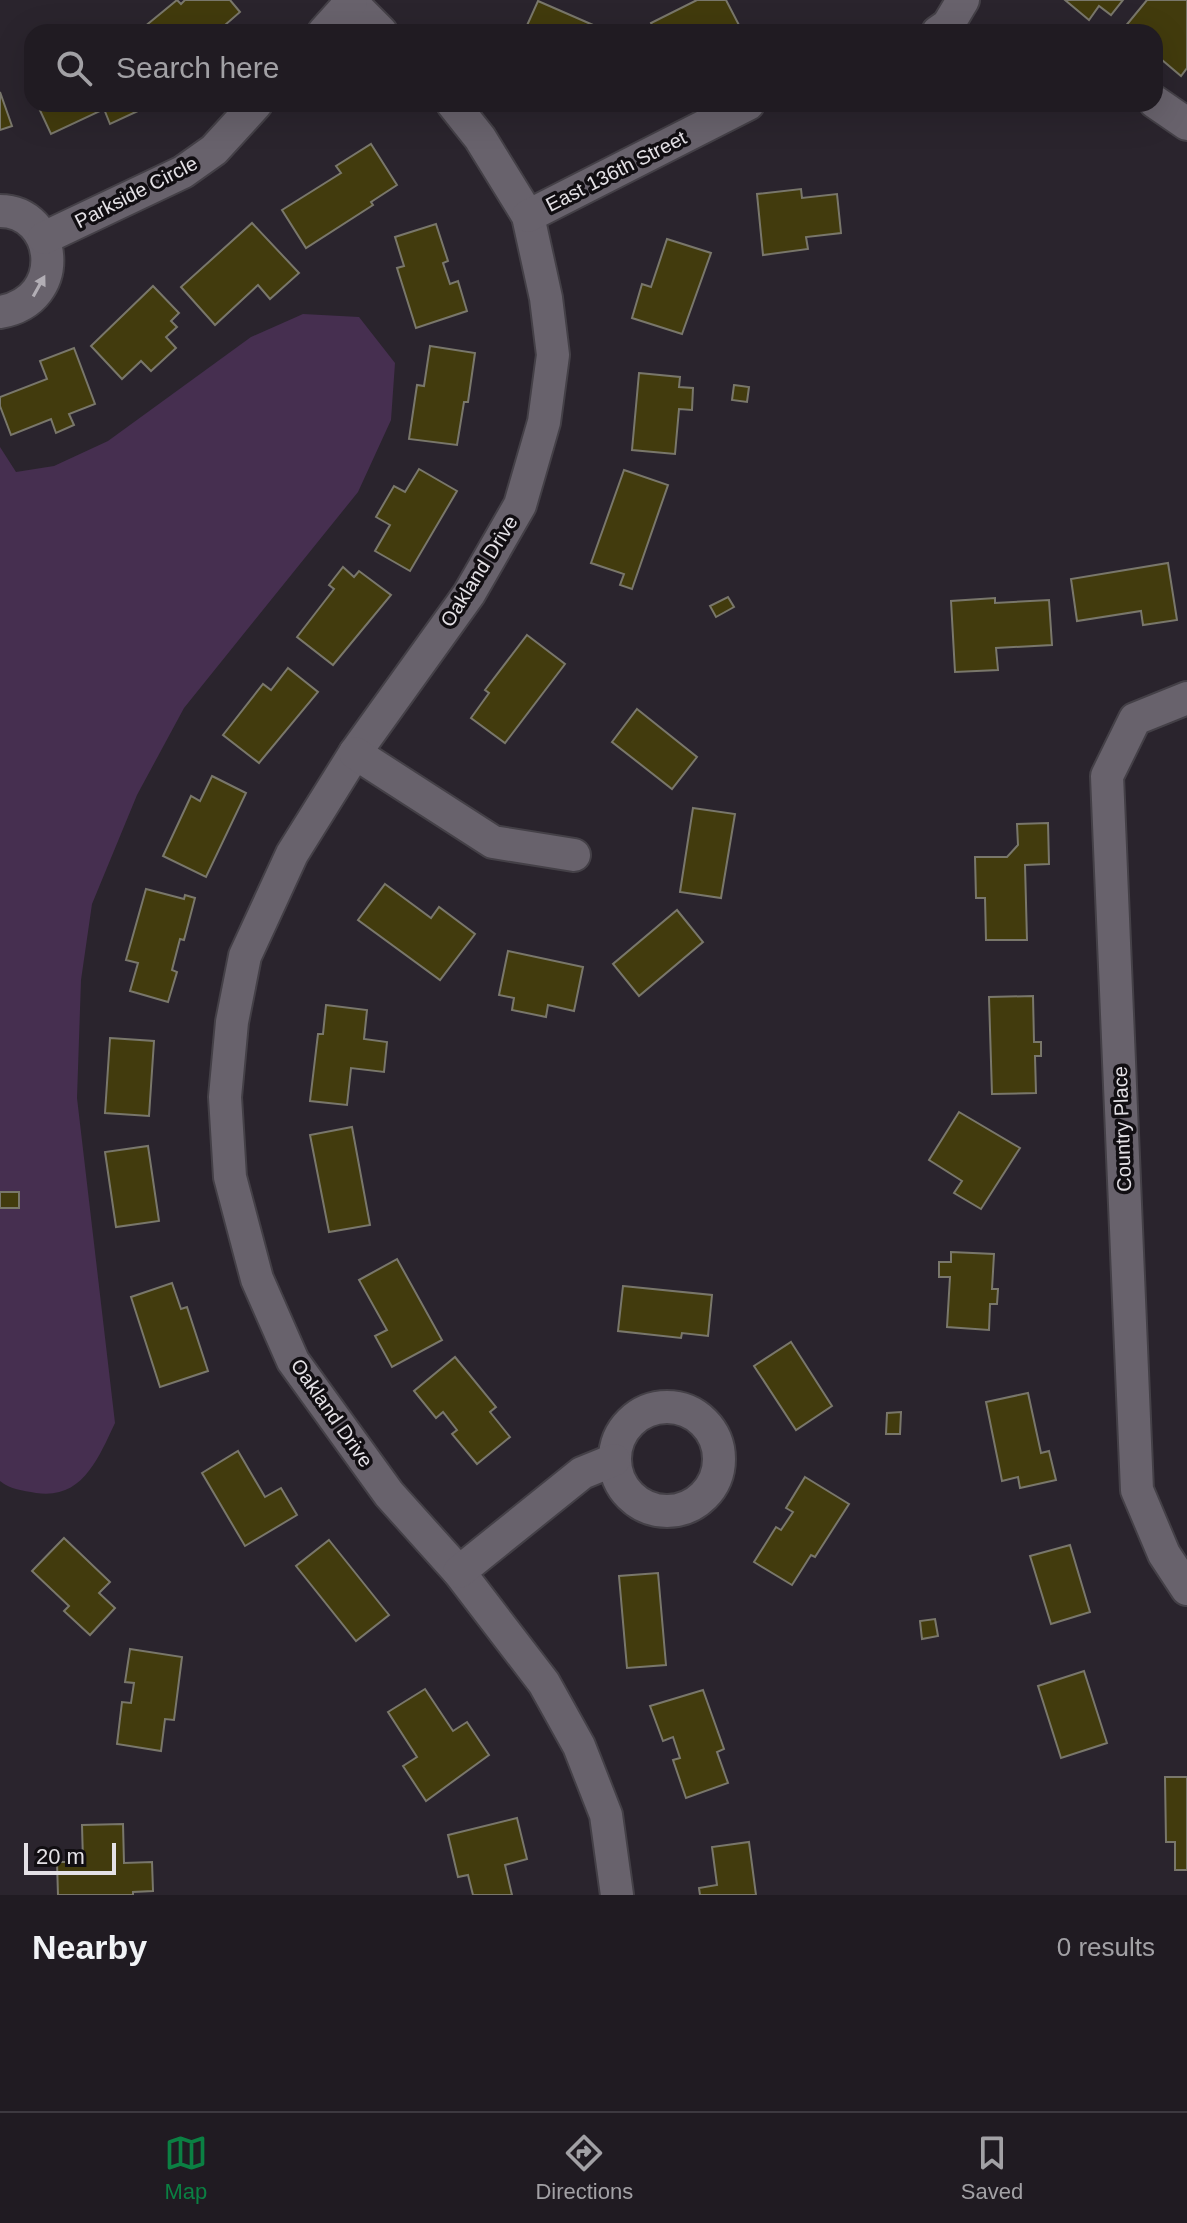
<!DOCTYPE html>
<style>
:root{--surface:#201b22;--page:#28242a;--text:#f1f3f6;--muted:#a2a1a5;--line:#3d3940;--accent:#0b8043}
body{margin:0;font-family:Arial,sans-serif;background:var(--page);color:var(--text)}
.scale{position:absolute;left:24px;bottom:20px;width:92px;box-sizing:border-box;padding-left:8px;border:4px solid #e4e1e6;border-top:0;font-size:22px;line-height:28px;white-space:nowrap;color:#e4e1e6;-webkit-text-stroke:6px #110e12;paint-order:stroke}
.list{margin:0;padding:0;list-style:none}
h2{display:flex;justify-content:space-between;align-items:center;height:104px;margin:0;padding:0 32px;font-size:34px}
h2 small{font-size:26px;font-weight:400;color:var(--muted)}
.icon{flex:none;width:44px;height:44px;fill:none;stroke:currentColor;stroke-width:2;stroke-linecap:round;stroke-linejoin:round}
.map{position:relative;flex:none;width:1187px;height:1895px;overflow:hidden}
.search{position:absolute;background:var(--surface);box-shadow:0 8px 32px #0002;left:24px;right:24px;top:24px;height:88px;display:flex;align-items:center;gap:20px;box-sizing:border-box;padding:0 28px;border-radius:24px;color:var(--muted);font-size:30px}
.sheet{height:216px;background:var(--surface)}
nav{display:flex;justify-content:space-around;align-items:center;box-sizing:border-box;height:112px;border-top:2px solid var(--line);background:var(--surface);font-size:22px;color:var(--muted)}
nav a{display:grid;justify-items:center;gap:4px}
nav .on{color:var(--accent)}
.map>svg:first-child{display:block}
.green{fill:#462f50}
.building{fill:#423b0d;stroke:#79776b;stroke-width:2}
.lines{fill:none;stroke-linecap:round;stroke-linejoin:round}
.street-casing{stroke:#444047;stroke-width:36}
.street{stroke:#68626c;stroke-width:32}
.oneway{fill:#b2aeb5}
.labels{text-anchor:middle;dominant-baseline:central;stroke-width:7;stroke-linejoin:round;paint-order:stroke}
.street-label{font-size:20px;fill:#e4e1e6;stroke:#110e12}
</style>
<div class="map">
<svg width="1187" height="1895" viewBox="0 0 1187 1895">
<rect width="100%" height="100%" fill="#2a242d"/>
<path class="green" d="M303,314l56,3 36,46 -4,57 -33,72 -174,216 -47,87 -45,109 -11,76 -4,118 38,325c-17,36 -33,77 -79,70 -14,-3 -25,-3 -36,-12v-1034l16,25 38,-6 54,-25 143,-104z"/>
<g class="building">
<path d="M177,0l4,4 4,-4h45l10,12 -23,20h-79z"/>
<path d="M697,0h29l14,27 -11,5h-74l-4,-9z"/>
<path d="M1065,0h58l-12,15 -12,-9 -10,14z"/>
<path d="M1147,0h40v68l-6,8 -26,-22v-22h-27l-4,-4z"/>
<path d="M538,1l62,27 10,4h-86z"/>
<path d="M0,92l12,34 -12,4z"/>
<path d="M37,104h98l3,7 -28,13 -6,-15 -53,25z"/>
<path d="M371,144l26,41 -26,17 2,3 -67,43 -24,-38 59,-37 -5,-7z"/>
<path d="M801,189l1,9 35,-4 4,39 -35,4 2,12 -45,6 -6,-61z"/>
<path d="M252,223l47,50 -29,26 -12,-14 -43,40 -34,-38z"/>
<path d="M436,224l12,37 -5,2 7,21 8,-3 9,30 -51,17 -19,-60 7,-2 -9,-29z"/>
<path d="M667,239l44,14 -29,81 -50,-16 10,-34 9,3z"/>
<path d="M153,286l26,27 -8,8 6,6 -11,10 10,11 -25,23 -10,-10 -19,18 -31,-33z"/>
<path d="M430,346l45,7 -7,49h-4l-7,43 -48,-6 8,-54 7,1z"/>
<path d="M74,348l21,56 -26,10 5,11 -18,8 -5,-14 -40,16 -11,-29v-9l47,-18 -7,-18z"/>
<path d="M639,373l41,4 -1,10 14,1 -1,22 -13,-1 -4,45 -43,-4z"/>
<path d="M734,385l15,2 -2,15 -15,-2z"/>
<path d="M419,469l38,22 -47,80 -35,-20 15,-26 -14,-8 18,-31 11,6z"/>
<path d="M624,470l44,15 -36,104 -12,-4 4,-11 -33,-11z"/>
<path d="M1168,563l9,57 -34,5 -2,-14 -64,10 -6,-42z"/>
<path d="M343,567l11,10 5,-6 32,24 -58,70 -36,-28 37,-48 -5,-4z"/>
<path d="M728,597l6,10 -18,10 -6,-11z"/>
<path d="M995,598v5l54,-3 3,45 -56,3 2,22 -43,2 -4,-71z"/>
<path d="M527,635l38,29 -60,79 -34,-25 18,-25 -4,-3z"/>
<path d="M288,668l30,24 -59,71 -36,-28 40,-51 8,6z"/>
<path d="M637,709l60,48 -25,32 -60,-47z"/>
<path d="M212,776l34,17 -40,84 -43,-21 28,-60 9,5z"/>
<path d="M693,808l42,6 -14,84 -41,-6z"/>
<path d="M1048,823l1,41 -24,1 2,75h-41l-1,-42h-9l-1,-41h32l11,-12 -1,-21z"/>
<path d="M385,884l46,34 8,-11 36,27 -35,46 -82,-60z"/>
<path d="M146,889l38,10 1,-4 10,3 -11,42 -4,-1 -8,31 5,2 -9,30 -38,-11 8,-28 -12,-3z"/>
<path d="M677,910l26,32 -64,54 -26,-32z"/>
<path d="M508,951l75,16 -9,44 -26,-6 -2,12 -34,-7 2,-12 -15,-3z"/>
<path d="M1033,996l1,46h7v14h-6l1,37 -44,1 -3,-97z"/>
<path d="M326,1005l41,5 -3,29 23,3 -3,30 -33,-4 -4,37 -37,-4 8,-67h5z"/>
<path d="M110,1038l44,3 -5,75 -44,-3z"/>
<path d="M959,1112l61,36 -39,61 -27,-16 8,-12 -33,-21z"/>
<path d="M352,1127l18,98 -41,7 -19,-97z"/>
<path d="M148,1146l11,75 -43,6 -11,-75z"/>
<rect x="0" y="1192" width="19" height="16"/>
<path d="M951,1252l43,2 -2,35h6l-1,15h-7l-1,26 -42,-3 3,-50h-11v-15h12z"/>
<path d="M397,1259l45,81 -50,27 -17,-31 12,-6 -28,-50z"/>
<path d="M172,1283l9,26 6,-2 21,64 -48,16 -29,-90z"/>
<path d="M623,1286l89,9 -4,41 -26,-3 -1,5 -63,-7z"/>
<path d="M791,1342l41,64 -36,24 -42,-64z"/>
<path d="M455,1357l41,50 -6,5 20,25 -33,27 -25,-30 5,-4 -14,-18 -7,6 -22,-27z"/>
<path d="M1028,1393l13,60 8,-2 7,29 -36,8 -2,-11 -16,4 -16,-79z"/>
<path d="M901,1412l-1,22h-14l1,-21z"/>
<path d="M238,1451l27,46 16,-9 16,27 -52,31 -43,-73z"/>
<path d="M805,1477l44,27 -34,53 -4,-2 -19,30 -38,-23 22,-35 5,3 12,-18 -7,-4z"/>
<path d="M64,1538l46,44 -11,11 16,15 -25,27 -26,-24 5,-5 -37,-35z"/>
<path d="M329,1540l60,75 -33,26 -60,-75z"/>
<path d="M1070,1545l20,67 -39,12 -21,-68z"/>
<path d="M658,1573l8,92 -39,3 -8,-92z"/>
<path d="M935,1619l3,17 -16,3 -2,-18z"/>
<path d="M130,1649l52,8 -8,63 -9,-1 -4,32 -44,-7 5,-42 9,1 3,-20 -9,-1z"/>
<path d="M1084,1671l23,72 -46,15 -23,-72z"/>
<path d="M425,1689l28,42 14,-9 22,33 -63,46 -23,-35 14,-9 -29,-45z"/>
<path d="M703,1690l21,59 -7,3 11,31 -42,15 -13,-38 7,-2 -7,-21 -10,4 -13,-35z"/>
<path d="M1165,1777h22v93h-12v-28h-9z"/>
<path d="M517,1818l10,41 -22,6 7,30h-39l-5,-20 -10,2 -10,-42z"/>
<path d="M123,1824l1,39 28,-1 1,29 -20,1v3h-75l-1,-33h26l-1,-37z"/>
<path d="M749,1842l7,53h-56l-1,-7 18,-3 -5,-38z"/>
</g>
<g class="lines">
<g class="street-casing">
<g id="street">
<path d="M349,0l32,32"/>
<path d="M324,32l27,-30"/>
<path d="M938,32l10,-7 15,-25"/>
<path d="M1155,102l32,22"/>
<path d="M453,104l27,34 48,78 18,82 7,57 -9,67 -24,83 -51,89 -114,159 -63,101 -47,102 -13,66 -7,75 5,80 27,102 36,82 96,133 70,78 85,111 35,63 27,69 11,80"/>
<path d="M0,211c57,0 69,89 0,101"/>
<path d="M528,216l220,-112"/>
<path d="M44,238l139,-66 31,-22 42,-46"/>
<path d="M1187,698l-52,21 -28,57 30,714 27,64 23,35"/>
<path d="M355,753l138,89 81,13"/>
<circle cx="667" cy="1459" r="52"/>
<path d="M459,1572l123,-99 32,-13"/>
</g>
</g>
<use href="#street" class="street"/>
</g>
<defs><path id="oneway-solid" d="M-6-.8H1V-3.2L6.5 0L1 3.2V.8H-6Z" transform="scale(2)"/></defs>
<use class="oneway" href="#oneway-solid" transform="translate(39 286) rotate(-61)"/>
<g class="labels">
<g class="street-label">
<text transform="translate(616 171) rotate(-27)">East 136th Street</text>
<text transform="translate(136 192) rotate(-27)">Parkside Circle</text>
<text transform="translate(479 571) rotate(-58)">Oakland Drive</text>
<text transform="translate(1122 1129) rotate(-92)">Country Place</text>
<text transform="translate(332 1413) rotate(55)">Oakland Drive</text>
</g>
</g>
</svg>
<div class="scale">20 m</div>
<div class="search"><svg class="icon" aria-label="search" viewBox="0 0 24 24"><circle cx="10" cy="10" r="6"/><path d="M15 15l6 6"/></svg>Search here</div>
</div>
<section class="sheet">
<h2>Nearby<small>0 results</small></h2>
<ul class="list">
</ul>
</section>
<nav>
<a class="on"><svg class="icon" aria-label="map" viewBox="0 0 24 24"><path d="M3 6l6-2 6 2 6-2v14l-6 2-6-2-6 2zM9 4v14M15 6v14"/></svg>Map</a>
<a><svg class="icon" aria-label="directions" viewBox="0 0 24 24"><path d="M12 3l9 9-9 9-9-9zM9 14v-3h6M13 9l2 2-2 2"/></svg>Directions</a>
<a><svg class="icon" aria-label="saved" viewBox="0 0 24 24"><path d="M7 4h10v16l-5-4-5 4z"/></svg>Saved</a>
</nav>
